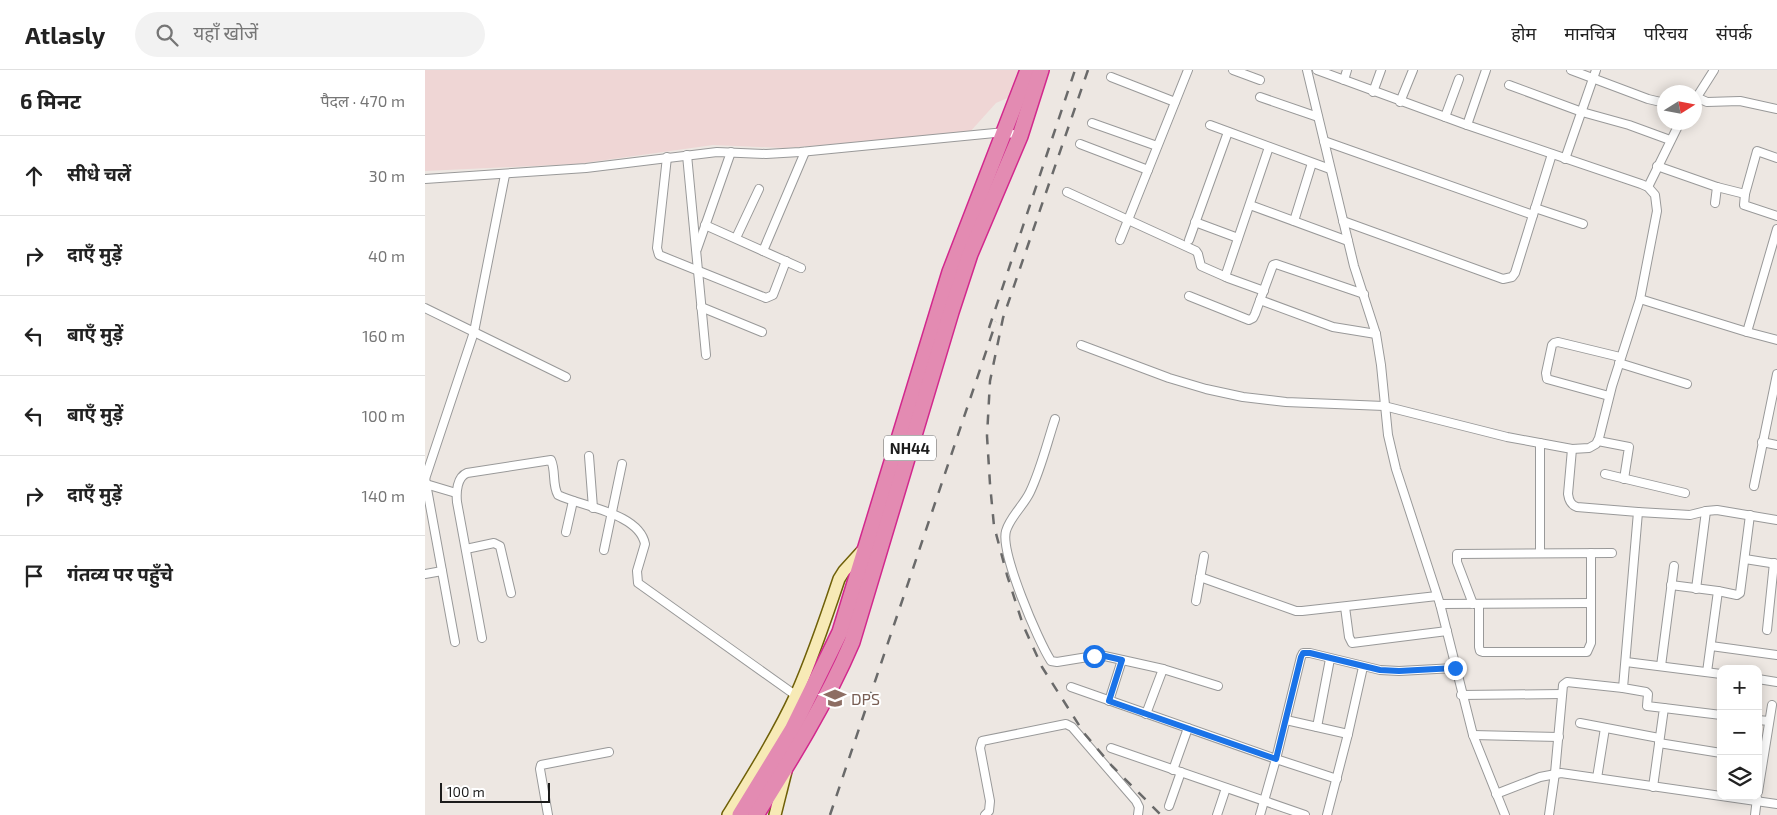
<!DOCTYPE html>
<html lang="hi">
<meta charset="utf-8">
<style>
:root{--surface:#fff;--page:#f2f2f2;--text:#222;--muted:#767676;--line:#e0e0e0}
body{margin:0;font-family:"Exo 2","Noto Sans Devanagari",sans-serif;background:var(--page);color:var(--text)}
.controls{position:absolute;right:15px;bottom:15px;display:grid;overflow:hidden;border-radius:10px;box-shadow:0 2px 12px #0003}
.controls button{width:45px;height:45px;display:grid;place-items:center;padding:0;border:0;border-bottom:1px solid var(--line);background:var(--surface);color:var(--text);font:25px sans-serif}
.compass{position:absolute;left:1232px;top:15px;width:45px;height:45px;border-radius:50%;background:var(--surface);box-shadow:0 2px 12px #0003;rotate:79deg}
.scale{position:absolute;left:15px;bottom:12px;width:110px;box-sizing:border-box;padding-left:5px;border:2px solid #1c1c1c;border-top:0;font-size:14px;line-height:18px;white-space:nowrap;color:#1c1c1c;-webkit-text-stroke:4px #fff;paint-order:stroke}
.stop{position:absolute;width:15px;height:15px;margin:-11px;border:4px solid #1a73e8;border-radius:50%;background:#fff}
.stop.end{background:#1a73e8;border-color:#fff;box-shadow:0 1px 5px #0008}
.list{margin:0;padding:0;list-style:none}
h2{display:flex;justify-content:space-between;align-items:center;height:65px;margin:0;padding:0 20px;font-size:21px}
h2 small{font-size:16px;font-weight:400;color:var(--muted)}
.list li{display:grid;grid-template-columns:32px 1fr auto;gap:15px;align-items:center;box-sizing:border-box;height:80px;padding:0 20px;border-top:1px solid var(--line)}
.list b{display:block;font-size:19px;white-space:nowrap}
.list em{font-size:16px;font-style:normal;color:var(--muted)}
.icon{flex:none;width:28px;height:28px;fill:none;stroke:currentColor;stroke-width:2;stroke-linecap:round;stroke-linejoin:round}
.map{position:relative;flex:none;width:1352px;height:745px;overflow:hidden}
header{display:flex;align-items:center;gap:30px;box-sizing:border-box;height:70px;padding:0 25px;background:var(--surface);border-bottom:1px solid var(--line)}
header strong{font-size:24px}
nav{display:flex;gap:28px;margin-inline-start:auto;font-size:18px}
.search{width:350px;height:45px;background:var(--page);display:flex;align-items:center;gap:12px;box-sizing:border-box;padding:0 18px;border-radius:28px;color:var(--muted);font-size:19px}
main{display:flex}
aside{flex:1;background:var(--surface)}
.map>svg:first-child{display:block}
.military{fill:#efd6d5}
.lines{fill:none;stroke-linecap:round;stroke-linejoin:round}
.street-casing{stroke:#999;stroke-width:10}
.secondary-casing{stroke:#6f6008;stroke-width:14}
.highway-casing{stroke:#d2288d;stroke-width:18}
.street{stroke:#fff;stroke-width:8}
.secondary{stroke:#f7eab6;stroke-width:11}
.highway{stroke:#e38bb2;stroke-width:15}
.rail{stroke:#6a6a6a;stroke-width:2.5;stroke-dasharray:10 10;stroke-linecap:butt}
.route{stroke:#1a73e8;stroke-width:6}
.labels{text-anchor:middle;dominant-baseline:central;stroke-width:4;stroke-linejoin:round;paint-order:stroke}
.shield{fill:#fff;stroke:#606060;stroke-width:1}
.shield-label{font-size:15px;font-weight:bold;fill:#1c1c1c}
.education-label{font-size:16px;fill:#785e54;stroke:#fff;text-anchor:start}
</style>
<header>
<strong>Atlasly</strong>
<div class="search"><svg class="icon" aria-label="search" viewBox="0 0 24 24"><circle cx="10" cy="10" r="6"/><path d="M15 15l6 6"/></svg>यहाँ खोजें</div>
<nav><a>होम</a><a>मानचित्र</a><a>परिचय</a><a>संपर्क</a></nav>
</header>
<main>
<aside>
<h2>6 मिनट<small>पैदल · 470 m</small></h2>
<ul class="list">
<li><svg class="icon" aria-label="ahead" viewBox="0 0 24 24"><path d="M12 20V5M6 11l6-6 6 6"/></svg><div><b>सीधे चलें</b></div><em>30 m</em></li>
<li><svg class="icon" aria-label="right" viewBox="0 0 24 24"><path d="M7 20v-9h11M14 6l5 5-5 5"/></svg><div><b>दाएँ मुड़ें</b></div><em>40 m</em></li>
<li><svg class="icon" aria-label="left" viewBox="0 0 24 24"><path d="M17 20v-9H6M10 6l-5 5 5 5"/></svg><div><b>बाएँ मुड़ें</b></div><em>160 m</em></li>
<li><svg class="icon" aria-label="left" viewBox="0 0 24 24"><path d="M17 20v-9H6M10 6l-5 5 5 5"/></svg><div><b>बाएँ मुड़ें</b></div><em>100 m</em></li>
<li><svg class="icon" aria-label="right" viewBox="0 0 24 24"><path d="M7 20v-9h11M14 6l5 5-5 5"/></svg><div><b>दाएँ मुड़ें</b></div><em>140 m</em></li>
<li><svg class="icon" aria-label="arrive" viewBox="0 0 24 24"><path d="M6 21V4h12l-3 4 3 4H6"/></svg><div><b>गंतव्य पर पहुँचे</b></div></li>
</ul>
</aside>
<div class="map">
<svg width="1352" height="745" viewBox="0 0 1352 745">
<rect width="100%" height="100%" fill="#ede7e2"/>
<path class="military" d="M0,0h594l-7,26 -16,7 -27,30 -184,15 -72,-3 -136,19 -152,7z"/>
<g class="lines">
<g class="street-casing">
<g id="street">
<path d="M808,0l27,10"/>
<path d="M882,0l47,196 22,68 5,31 7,70 8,34 44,135 33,131 32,80"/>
<path d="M1146,0l77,29 17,4"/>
<path d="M686,7l64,25"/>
<path d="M919,10l3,-10"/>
<path d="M1084,15l73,27 47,13 41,15"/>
<path d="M948,22l8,-22"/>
<path d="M835,27l58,20"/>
<path d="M1271,27l11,5 33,-1 37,8"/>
<path d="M1270,30l19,-30"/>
<path d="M975,32l13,-32"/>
<path d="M1020,47l14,-38"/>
<path d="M667,53l65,23"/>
<path d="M785,55l120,44"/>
<path d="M1042,55l19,-55"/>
<path d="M899,71l209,74"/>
<path d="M655,74l68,26"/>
<path d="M262,85l19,200"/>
<path d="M242,87l-10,91 2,7 107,43 7,-3 13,-34"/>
<path d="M1352,88l-20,-7 -12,43 -1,11 33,11"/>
<path d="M1140,89l31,-89"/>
<path d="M1232,96l60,21 -2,16"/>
<path d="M0,109l161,-11 131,-16 49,2 34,-2 205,-20 15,4"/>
<path d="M1223,117l32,-65"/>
<path d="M1292,117l28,7"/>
<path d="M642,122l129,59 2,3 3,12 25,11"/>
<path d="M825,135l98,36"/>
<path d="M1110,138l48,16"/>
<path d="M869,151l18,-58"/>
<path d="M918,151l160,58 9,-2 3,-4 37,-119"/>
<path d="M770,152l43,16"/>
<path d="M280,155l96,43"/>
<path d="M311,168l23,-49"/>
<path d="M695,170l68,-170"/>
<path d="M764,170l39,-108"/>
<path d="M272,179l34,-97"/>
<path d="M338,181l42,-99"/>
<path d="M839,221l-36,-13 -2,-1v-3l43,-127"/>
<path d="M764,226l60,24 4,-2 2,-4 18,-49 3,-1 88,30"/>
<path d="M1215,229l107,33 30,8"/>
<path d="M835,230l73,27 43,7"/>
<path d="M276,237l61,25"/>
<path d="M0,238l141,69"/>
<path d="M1322,262l30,-103"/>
<path d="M656,275l88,33 37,11 37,8 43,5 98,4 123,31 65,12 17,-1 7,-4 3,-6 13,-52 28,-87 17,-88 -2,-16 -7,-8 -7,-3 -174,-59 -150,-55"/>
<path d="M1194,293l68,21"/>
<path d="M1184,326l-62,-17 -1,-6 6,-28 2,-2 4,-1 62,15"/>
<path d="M630,349c-8,24 -14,50 -25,73 -6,13 -20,25 -24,39 -6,21 32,110 45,130l6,1 43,-7 63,14"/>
<path d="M1173,371l31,6 -5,32"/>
<path d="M1337,372l15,3"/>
<path d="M1147,379l-4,45c1,7 3,11 9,13l61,5 -15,176 23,4 2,2 -1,12 17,2 -11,79"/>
<path d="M164,386l4,52"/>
<path d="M1180,404l80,19"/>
<path d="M0,408l30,164"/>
<path d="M0,409l49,-147 31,-157"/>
<path d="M1,414l30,9"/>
<path d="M1329,416l23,-112"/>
<path d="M1213,442l52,3 16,-4 11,-1 60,10"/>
<path d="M141,462l7,-31"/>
<path d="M41,479l28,-6 6,3 11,47"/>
<path d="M179,480l18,-86"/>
<path d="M1115,483v-110"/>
<path d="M1320,489l32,5"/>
<path d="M0,504l17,-3"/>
<path d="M775,507l96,34h6l135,-15"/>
<path d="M1246,515l47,6 -11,81"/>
<path d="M1271,519l10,-78"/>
<path d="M1293,521l19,4 3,-2 10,-78"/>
<path d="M771,531l8,-45"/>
<path d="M1015,534l151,-1"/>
<path d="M1048,534l-16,-42v-8l155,-1"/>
<path d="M1054,534v43l1,4 3,1h104l4,-9v-90"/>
<path d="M920,537l4,30 3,6 95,-12"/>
<path d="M1342,560l7,-67"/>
<path d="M57,568l-25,-136c-1,-10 0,-25 10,-29l84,-13c5,11 1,25 7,35 25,12 81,18 87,49l-8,27 1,12 160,114"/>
<path d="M1286,576l66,9"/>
<path d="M1201,592l95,12"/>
<path d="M1236,596l13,-100"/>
<path d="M1333,609l19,3"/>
<path d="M646,617l205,72 25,-102 2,-4h7l70,17 19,1 56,-3"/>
<path d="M1036,625l101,-1"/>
<path d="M684,631l13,-41"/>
<path d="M1239,638l57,7"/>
<path d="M721,644l17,-45 55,17"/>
<path d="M861,650l62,14"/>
<path d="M1333,650l11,1"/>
<path d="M1155,653l79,15"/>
<path d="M892,657l13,-68"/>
<path d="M1048,665l86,2"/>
<path d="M1234,673l62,10"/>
<path d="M686,678l194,67"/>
<path d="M748,700l15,-42"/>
<path d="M1172,708l8,-50"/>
<path d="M1333,722l14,-87"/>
<path d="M1071,724l44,-17 21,-4 216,31"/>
<path d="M744,736l12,-34"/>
<path d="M123,745l-8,-46 1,-4 68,-13"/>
<path d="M560,745l4,-4 1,-10 -10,-53 2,-7 84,-17 6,3 64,74 3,6 -1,8"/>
<path d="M792,745l9,-27"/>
<path d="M835,745l16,-56 61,20"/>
<path d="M902,745l21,-81 15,-67"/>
<path d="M1124,745l6,-42 8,-88 4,-3 56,6"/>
<path d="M1330,745l2,-17"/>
</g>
</g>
<g class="secondary-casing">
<g id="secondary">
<path d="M303,745c24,-39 49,-79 68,-120 17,-38 30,-77 43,-116l5,-8 20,-22"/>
<path d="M350,745l11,-44"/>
</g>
</g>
<g class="highway-casing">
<g id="highway">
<path d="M315,745l52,-85 48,-98 110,-360 78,-202"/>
<path d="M331,745c35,-56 70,-112 96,-173l99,-330 19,-58 50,-118 21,-66"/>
</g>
</g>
<use href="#street" class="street"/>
<use href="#secondary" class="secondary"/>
<use href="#highway" class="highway"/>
<g class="rail">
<path d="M663,0l-85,248 -13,63 -3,55 3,48 4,42 13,49 16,50 19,42 42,66 28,33 49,49"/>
<path d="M564,258l86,-258"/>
<path d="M405,745l166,-493"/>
</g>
</g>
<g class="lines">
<path class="route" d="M669,586h11l17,4 -13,41 167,58 25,-102 2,-4h7l70,17 19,1 56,-3"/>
</g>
<defs>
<g id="school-bare" transform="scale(1.725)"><path d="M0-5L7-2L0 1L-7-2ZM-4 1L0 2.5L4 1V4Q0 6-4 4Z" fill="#8d6e63" stroke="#fff" stroke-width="2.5" paint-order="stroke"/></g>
</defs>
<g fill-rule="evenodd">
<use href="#school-bare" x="410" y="628"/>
</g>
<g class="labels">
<rect class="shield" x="459" y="365.5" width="52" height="25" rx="4"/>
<g class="shield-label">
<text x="485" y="378">NH44</text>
</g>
<g class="education-label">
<text x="426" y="628">DPS</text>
</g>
</g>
</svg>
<div class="controls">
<button>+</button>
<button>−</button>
<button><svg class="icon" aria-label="layers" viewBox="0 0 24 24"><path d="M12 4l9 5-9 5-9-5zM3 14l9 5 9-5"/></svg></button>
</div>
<svg class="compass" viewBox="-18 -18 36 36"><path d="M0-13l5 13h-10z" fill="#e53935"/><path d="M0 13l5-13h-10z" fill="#767676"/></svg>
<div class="scale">100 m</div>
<div class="stop" style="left:669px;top:586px"></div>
<div class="stop end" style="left:1030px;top:598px"></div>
</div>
</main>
